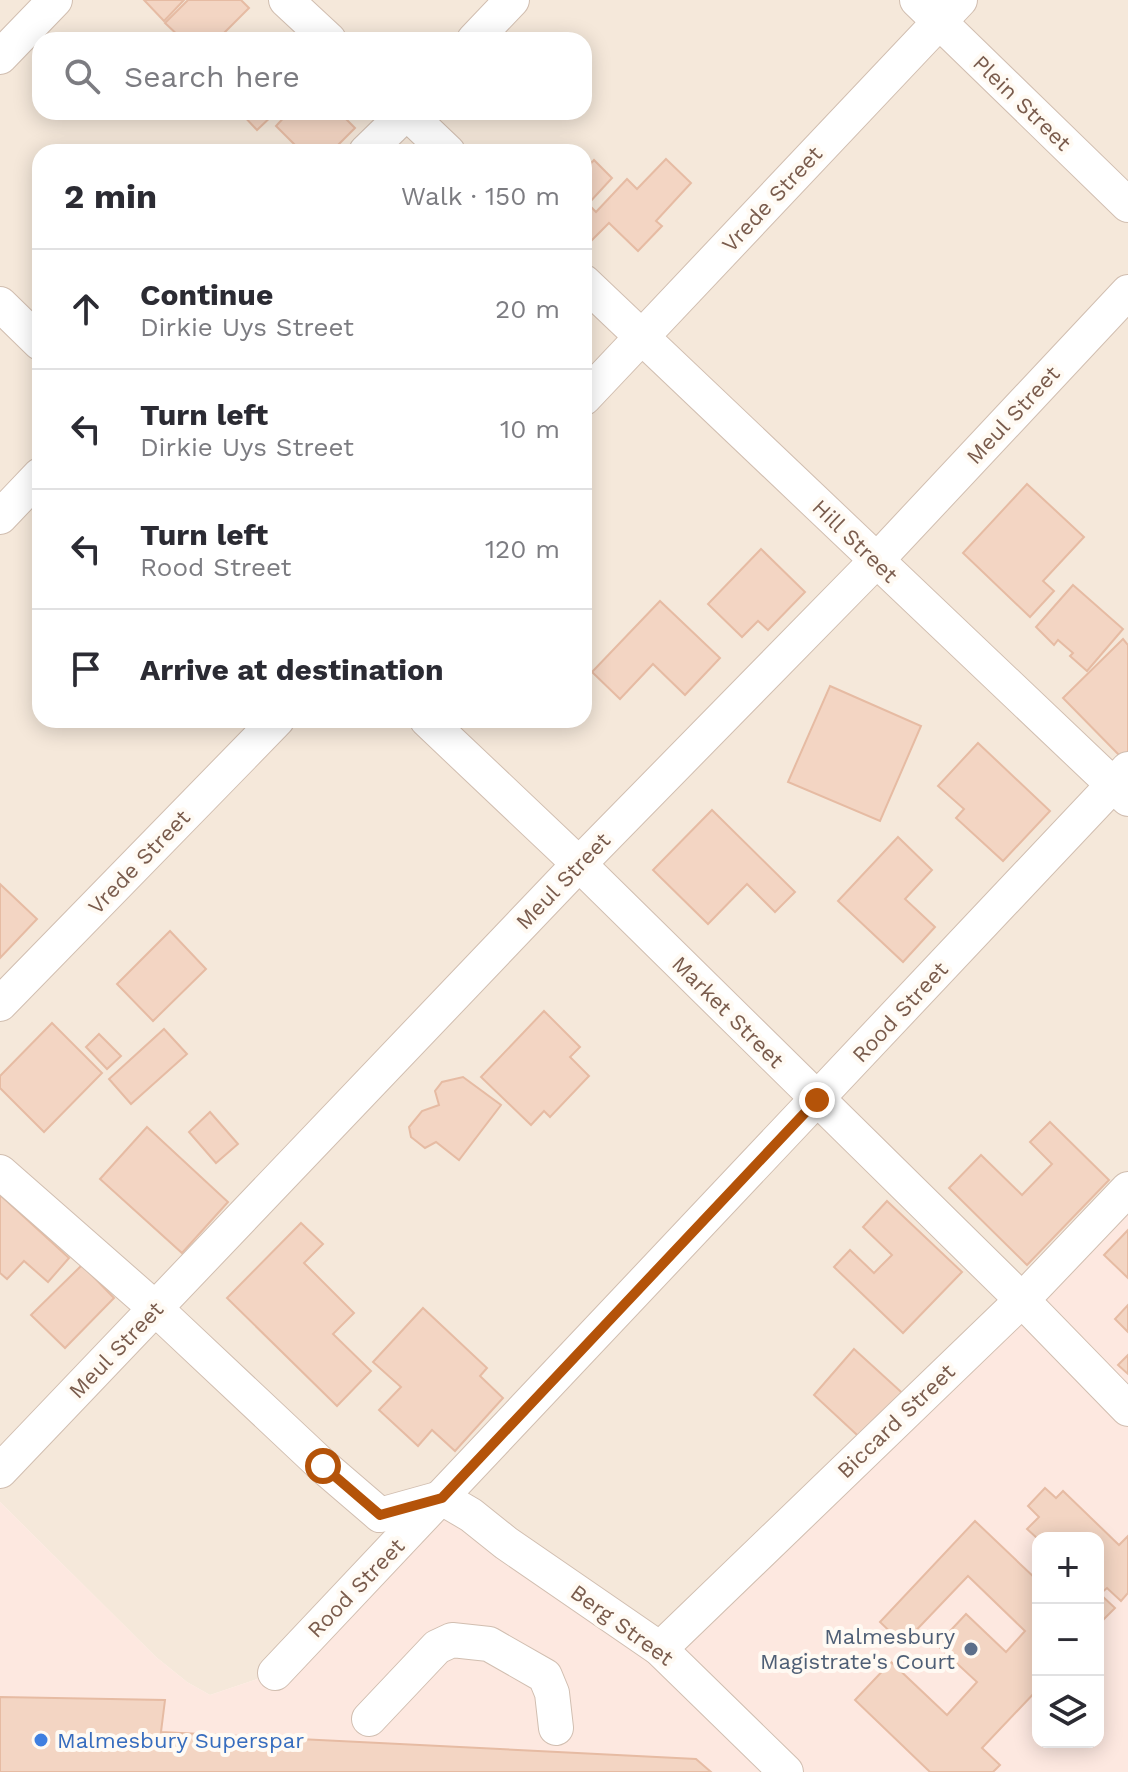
<!DOCTYPE html>
<meta charset="utf-8">
<style>
:root{--surface:#fff;--page:#f7f7f7;--text:#2b2b33;--muted:#7c7c81;--line:#e1e1e2}
body{margin:0;font-family:"Work Sans",sans-serif;background:var(--page);color:var(--text)}
.controls{position:absolute;right:24px;bottom:24px;display:grid;overflow:hidden;border-radius:16px;box-shadow:0 4px 20px #0003}
.controls button{width:72px;height:72px;display:grid;place-items:center;padding:0;border:0;border-bottom:2px solid var(--line);background:var(--surface);color:var(--text);font:40px sans-serif}
.stop{position:absolute;width:24px;height:24px;margin:-18px;border:6px solid #b45309;border-radius:50%;background:#fff}
.stop.end{background:#b45309;border-color:#fff;box-shadow:0 2px 8px #0008}
.list{margin:0;padding:0;list-style:none}
h2{display:flex;justify-content:space-between;align-items:center;height:104px;margin:0;padding:0 32px;font-size:34px}
h2 small{font-size:26px;font-weight:400;color:var(--muted)}
.list li{display:grid;grid-template-columns:52px 1fr auto;gap:24px;align-items:center;box-sizing:border-box;height:120px;padding:0 32px;border-top:2px solid var(--line)}
.list b{display:block;font-size:30px;white-space:nowrap}
.list p{margin:0;font-size:26px;white-space:nowrap;color:var(--muted)}
.list em{font-size:26px;font-style:normal;color:var(--muted)}
.icon{flex:none;width:44px;height:44px;fill:none;stroke:currentColor;stroke-width:2;stroke-linecap:round;stroke-linejoin:round}
.map{position:relative;flex:none;width:1128px;height:1772px;overflow:hidden}
.search{position:absolute;background:var(--surface);box-shadow:0 4px 20px #0003;left:32px;top:32px;width:560px;height:88px;display:flex;align-items:center;gap:20px;box-sizing:border-box;padding:0 28px;border-radius:24px;color:var(--muted);font-size:30px}
.panel{position:absolute;background:var(--surface);box-shadow:0 4px 20px #0003;left:32px;top:144px;width:560px;height:584px;border-radius:24px}
.map>svg:first-child{display:block}
.residential{fill:#f5e8da;fill-rule:evenodd}
.commercial{fill:#fde8e0;fill-rule:evenodd}
.building{fill:#f3d5c3;stroke:#e6bba3;stroke-width:2}
.lines{fill:none;stroke-linecap:round;stroke-linejoin:round}
.minor-casing{stroke:#d1beb0;stroke-width:36}
.minor{stroke:#fff;stroke-width:34}
.route{stroke:#b45309;stroke-width:10}
.service-dot{fill:#5c6f8a;stroke:#fffaf3;stroke-width:3}
.shop-dot{fill:#3f7fe0;stroke:#fffaf3;stroke-width:3}
.labels{text-anchor:middle;dominant-baseline:central;stroke-width:8;stroke-linejoin:round;paint-order:stroke}
.street-label{font-size:22px;fill:#7a5c4d;stroke:#fffaf3}
.service-label{font-size:22px;fill:#4e5e75;stroke:#fffaf3;text-anchor:end}
.shop-label{font-size:22px;fill:#366cbe;stroke:#fffaf3;text-anchor:start}
</style>
<div class="map">
<svg width="1128" height="1772" viewBox="0 0 1128 1772">
<rect width="100%" height="100%" fill="#fdf6ec"/>
<path class="residential" d="M0,0h1128v1189l-468,460 -385,24 -65,22 -23,-13 -31,-25 -156,-155zM40,40h544v72h-544zM40,152h544v568h-544z"/>
<path class="commercial" d="M1128,1189v583h-1128v-270l156,155 31,25 23,13 65,-22 167,-175 218,151zM1038,1538h60v204h-60z"/>
<g class="building">
<path d="M144,0h40l-20,21z"/>
<path d="M188,0h53l8,8 -32,32h-34l-18,-17z"/>
<path d="M240,112h36l-19,18z"/>
<path d="M289,112h50l16,16 -24,24h-29l-26,-26z"/>
<path d="M666,159l25,24 -35,38 6,5 -24,25 -29,-28 -20,20 -5,-5v-24l2,-2 -2,-2v-39l10,-11 18,18 -24,26 8,8 31,-33 10,10z"/>
<path d="M1027,484l57,53 -41,44 11,10 -24,26 -67,-64z"/>
<path d="M761,549l44,43 -37,38 -10,-9 -16,16 -34,-33z"/>
<path d="M1073,585l50,44 -36,42 -17,-15 3,-3 -15,-13 -4,5 -18,-18z"/>
<path d="M660,601l60,57 -35,37 -32,-31 -33,35 -28,-27z"/>
<path d="M1123,639l5,6v107l-6,6 -59,-60z"/>
<path d="M830,686l91,40 -41,95 -92,-39z"/>
<path d="M978,743l72,68 -47,50 -47,-43 8,-9 -26,-23z"/>
<path d="M712,810l83,82 -20,20 -28,-28 -39,40 -55,-54z"/>
<path d="M898,837l34,33 -27,29 30,28 -32,35 -65,-61z"/>
<path d="M0,884l37,35 -37,39z"/>
<path d="M170,931l36,38 -53,52 -36,-37z"/>
<path d="M544,1011l36,36 -10,10 19,19 -39,41 -6,-6 -13,14 -50,-48z"/>
<path d="M52,1023l50,50 -58,59 -44,-44v-12z"/>
<path d="M164,1029l23,25 -56,50 -22,-25z"/>
<path d="M99,1034l22,22 -14,13 -21,-22z"/>
<path d="M463,1077l38,28 -42,55 -23,-18 -11,6 -14,-11 -2,-10 13,-16 17,-6 -4,-14 7,-9z"/>
<path d="M210,1112l28,32 -22,19 -27,-31z"/>
<path d="M1050,1122l59,58 -82,85 -78,-77 32,-33 41,40 30,-31 -22,-22z"/>
<path d="M147,1127l81,75 -46,51 -82,-74z"/>
<path d="M0,1195l69,63 -21,24 -24,-21 -17,18 -7,-6z"/>
<path d="M887,1201l75,71 -59,61 -69,-66 16,-17 24,23 18,-18 -29,-28z"/>
<path d="M301,1223l22,21 -19,19 50,50 -21,21 38,37 -34,35 -110,-108z"/>
<path d="M1128,1230v48l-24,-23z"/>
<path d="M82,1265l32,33 -49,50 -34,-33z"/>
<path d="M1128,1305v27l-13,-13z"/>
<path d="M423,1308l64,60 -7,8 23,22 -48,53 -23,-21 -14,16 -39,-36 22,-23 -28,-25z"/>
<path d="M854,1349l56,51 -41,46 -55,-51z"/>
<path d="M1128,1355v19l-10,-9z"/>
<path d="M1045,1488l11,10 7,-7 56,54 9,-9v57l-7,8 -14,-13 -7,6 15,14 -17,17v-87l-60,1 -11,-10 12,-12 -11,-11z"/>
<path d="M975,1521l63,60v108l-56,59 18,17 -7,7h-63l-75,-72 36,-38 56,53 30,-33 -40,-37 29,-31 40,38 19,-21 -57,-55 -65,68 -23,-22z"/>
<path d="M0,1697l165,3 -4,32 535,27 15,13h-711z"/>
</g>
<g class="lines">
<g class="minor-casing">
<g id="minor">
<path d="M286,0l43,40"/>
<path d="M917,0l211,205"/>
<path d="M474,40l38,-40"/>
<path d="M0,57l55,-57"/>
<path d="M406,112l42,40"/>
<path d="M366,152l41,-40"/>
<path d="M584,282l544,517"/>
<path d="M0,304l40,39"/>
<path d="M584,398l376,-398"/>
<path d="M0,517l40,-42"/>
<path d="M427,720l152,144 443,436 106,109"/>
<path d="M0,1004l277,-284"/>
<path d="M0,1172l156,137 167,157 57,49 61,-17"/>
<path d="M0,1471l579,-607 297,-303 252,-269"/>
<path d="M442,1498l29,17 35,28 154,106 126,123"/>
<path d="M660,1649l362,-349 106,-111"/>
<path d="M275,1673l853,-904"/>
<path d="M369,1719l68,-72 15,-7 37,4 56,32 7,17 4,35"/>
</g>
</g>
<use href="#minor" class="minor"/>
</g>
<g class="lines">
<path class="route" d="M323,1466l57,49 62,-17 375,-398"/>
</g>
<circle class="service-dot" cx="971" cy="1649" r="8"/>
<circle class="shop-dot" cx="41" cy="1740" r="8"/>
<g class="labels">
<g class="street-label">
<text transform="translate(1022 103) rotate(44)">Plein Street</text>
<text transform="translate(772 199) rotate(-47)">Vrede Street</text>
<text transform="translate(1013 415) rotate(-47)">Meul Street</text>
<text transform="translate(855 541) rotate(44)">Hill Street</text>
<text transform="translate(139 862) rotate(-46)">Vrede Street</text>
<text transform="translate(563 881) rotate(-46)">Meul Street</text>
<text transform="translate(728 1012) rotate(45)">Market Street</text>
<text transform="translate(900 1012) rotate(-47)">Rood Street</text>
<text transform="translate(116 1350) rotate(-46)">Meul Street</text>
<text transform="translate(896 1421) rotate(-44)">Biccard Street</text>
<text transform="translate(356 1588) rotate(-46)">Rood Street</text>
<text transform="translate(622 1625) rotate(36)">Berg Street</text>
</g>
<g class="service-label">
<text x="955" y="1636">Malmesbury<tspan x="955" dy="25">Magistrate's Court</tspan></text>
</g>
<g class="shop-label">
<text x="57" y="1740">Malmesbury Superspar</text>
</g>
</g>
</svg>
<div class="controls">
<button>+</button>
<button>−</button>
<button><svg class="icon" aria-label="layers" viewBox="0 0 24 24"><path d="M12 4l9 5-9 5-9-5zM3 14l9 5 9-5"/></svg></button>
</div>
<div class="stop" style="left:323px;top:1466px"></div>
<div class="stop end" style="left:817px;top:1100px"></div>
<div class="search"><svg class="icon" aria-label="search" viewBox="0 0 24 24"><circle cx="10" cy="10" r="6"/><path d="M15 15l6 6"/></svg>Search here</div>
<section class="panel">
<h2>2 min<small>Walk · 150 m</small></h2>
<ul class="list">
<li><svg class="icon" aria-label="ahead" viewBox="0 0 24 24"><path d="M12 20V5M6 11l6-6 6 6"/></svg><div><b>Continue</b><p>Dirkie Uys Street</p></div><em>20 m</em></li>
<li><svg class="icon" aria-label="left" viewBox="0 0 24 24"><path d="M17 20v-9H6M10 6l-5 5 5 5"/></svg><div><b>Turn left</b><p>Dirkie Uys Street</p></div><em>10 m</em></li>
<li><svg class="icon" aria-label="left" viewBox="0 0 24 24"><path d="M17 20v-9H6M10 6l-5 5 5 5"/></svg><div><b>Turn left</b><p>Rood Street</p></div><em>120 m</em></li>
<li><svg class="icon" aria-label="arrive" viewBox="0 0 24 24"><path d="M6 21V4h12l-3 4 3 4H6"/></svg><div><b>Arrive at destination</b></div></li>
</ul>
</section>
</div>
